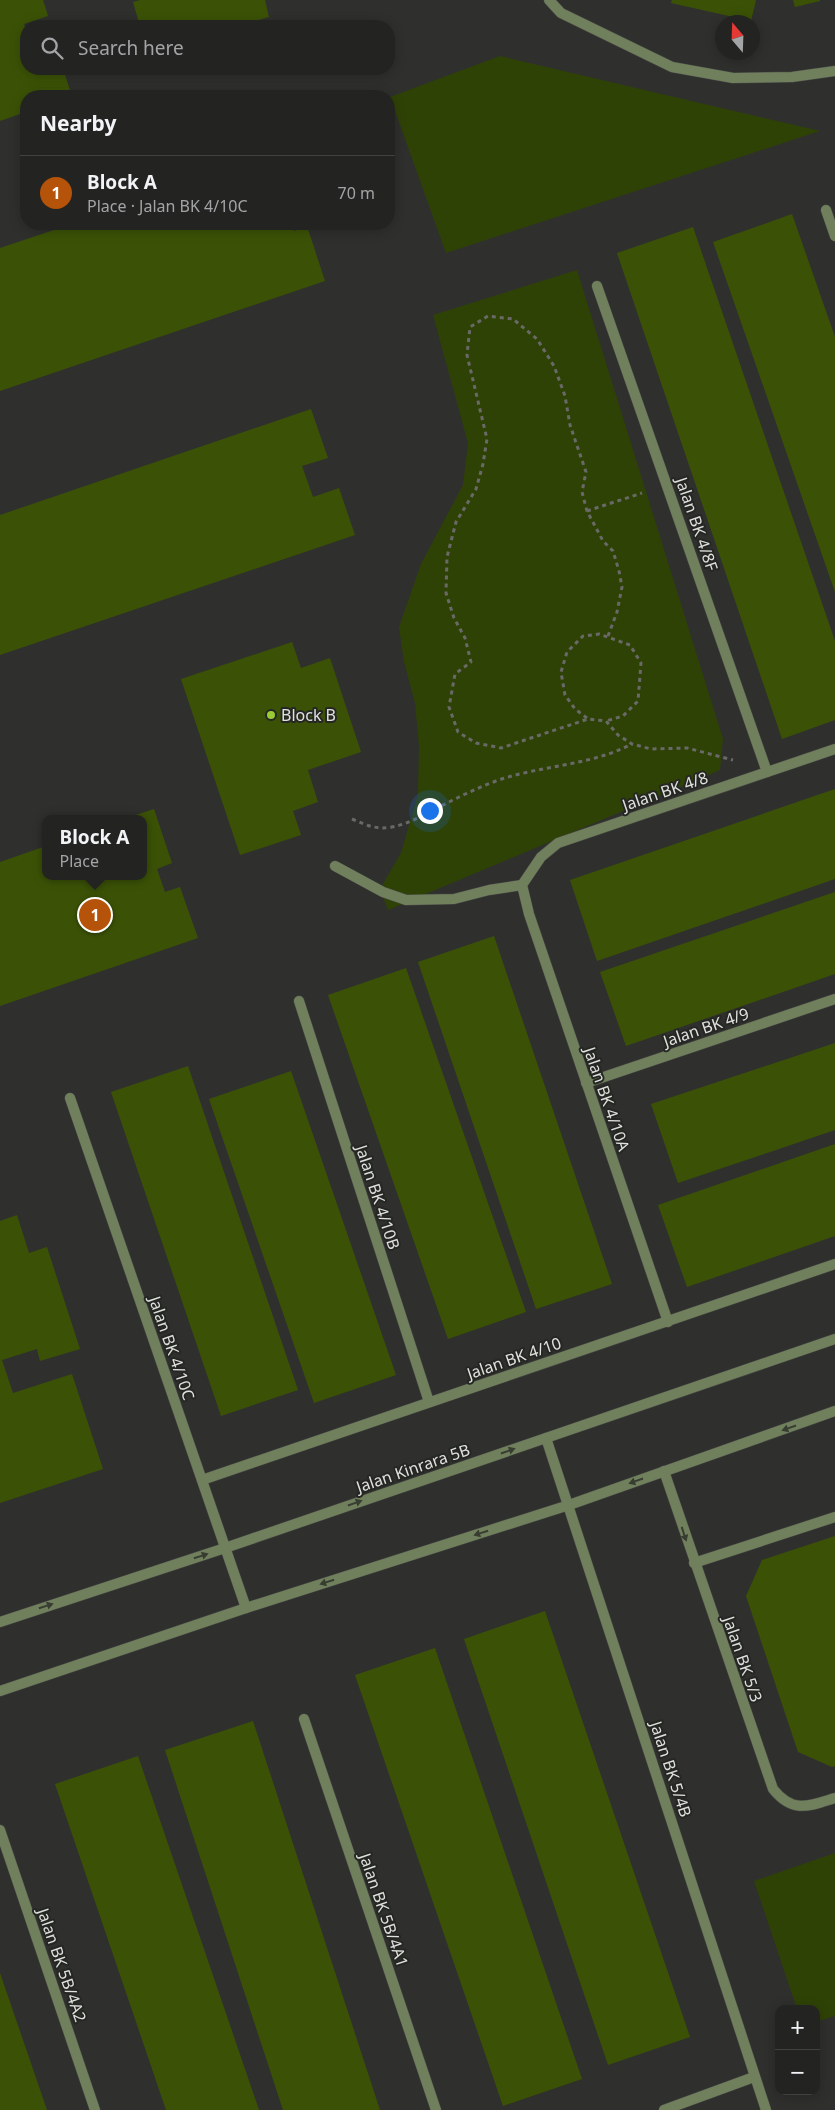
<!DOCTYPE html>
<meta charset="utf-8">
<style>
:root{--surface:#232422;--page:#2b2c2a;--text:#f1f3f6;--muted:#a3a4a5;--line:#404140;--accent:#b45309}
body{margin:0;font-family:"Noto Sans",sans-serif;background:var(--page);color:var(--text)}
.controls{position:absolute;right:15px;bottom:15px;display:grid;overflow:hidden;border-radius:10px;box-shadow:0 2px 12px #0003}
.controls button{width:45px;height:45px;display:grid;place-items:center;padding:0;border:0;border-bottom:1px solid var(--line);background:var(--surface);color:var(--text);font:25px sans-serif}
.compass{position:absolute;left:715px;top:15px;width:45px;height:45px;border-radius:50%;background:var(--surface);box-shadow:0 2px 12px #0003;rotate:341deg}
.you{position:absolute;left:429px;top:810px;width:18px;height:18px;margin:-12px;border:4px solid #fff;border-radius:50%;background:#1a73e8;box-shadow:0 0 0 8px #1a73e833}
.badge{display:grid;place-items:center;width:32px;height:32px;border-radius:50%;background:var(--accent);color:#fff;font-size:16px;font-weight:700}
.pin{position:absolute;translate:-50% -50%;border:2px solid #fff;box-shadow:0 1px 5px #0006}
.popup{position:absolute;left:42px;top:815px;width:105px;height:65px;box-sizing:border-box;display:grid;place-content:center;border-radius:10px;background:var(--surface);filter:drop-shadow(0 1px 4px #0005);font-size:16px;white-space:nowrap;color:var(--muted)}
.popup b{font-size:19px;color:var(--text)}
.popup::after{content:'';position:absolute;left:50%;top:100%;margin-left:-10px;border:10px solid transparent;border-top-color:var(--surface)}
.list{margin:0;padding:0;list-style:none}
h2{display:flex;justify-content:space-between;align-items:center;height:65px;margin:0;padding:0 20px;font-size:21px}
h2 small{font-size:16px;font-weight:400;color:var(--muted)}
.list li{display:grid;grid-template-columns:32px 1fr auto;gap:15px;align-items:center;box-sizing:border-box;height:75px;padding:0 20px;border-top:1px solid var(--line)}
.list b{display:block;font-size:19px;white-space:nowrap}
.list p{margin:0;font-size:16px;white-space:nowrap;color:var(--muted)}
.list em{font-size:16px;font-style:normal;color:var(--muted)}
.icon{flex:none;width:28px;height:28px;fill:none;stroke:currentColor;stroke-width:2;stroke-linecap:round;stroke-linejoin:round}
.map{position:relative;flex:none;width:835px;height:2110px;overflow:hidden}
.search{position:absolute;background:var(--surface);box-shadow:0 2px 12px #0003;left:20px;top:20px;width:375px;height:55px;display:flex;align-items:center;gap:12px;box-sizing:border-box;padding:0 18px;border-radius:20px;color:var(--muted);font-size:19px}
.panel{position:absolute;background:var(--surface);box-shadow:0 2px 12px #0003;left:20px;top:90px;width:375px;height:140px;border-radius:20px}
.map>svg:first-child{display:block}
.green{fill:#2f4206}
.building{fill:#3b5206}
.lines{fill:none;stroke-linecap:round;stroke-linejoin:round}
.service-casing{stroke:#4b4c49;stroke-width:11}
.minor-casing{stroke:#4b4c49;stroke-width:11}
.tertiary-casing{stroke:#4b4c49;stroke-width:11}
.path{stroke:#696a68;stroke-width:3;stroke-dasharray:4 4;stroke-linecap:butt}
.service{stroke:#71805c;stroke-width:10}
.minor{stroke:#71805c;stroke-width:10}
.tertiary{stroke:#71805c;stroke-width:10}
.oneway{fill:#383d31}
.poi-dot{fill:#9acb35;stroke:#252723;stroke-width:2}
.labels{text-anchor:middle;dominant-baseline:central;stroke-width:4;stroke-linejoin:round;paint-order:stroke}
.street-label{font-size:16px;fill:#e0e1df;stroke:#252723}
.poi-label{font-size:16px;fill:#e0e1df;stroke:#252723;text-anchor:start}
</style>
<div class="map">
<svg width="835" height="2110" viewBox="0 0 835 2110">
<rect width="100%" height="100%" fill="#2f302d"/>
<g class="green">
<path d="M500,56l320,75 -374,122 -56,-156z"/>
<path d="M577,270l146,469 -3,31 -332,140 -8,-21 21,-36 17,-59 1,-48 -4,-43 -11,-41 -5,-35 22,-63 42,-79 5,-42 -35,-128z"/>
<path d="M835,1853v163l-19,6v-13h-19l-43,-128z"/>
</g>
<g class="building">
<path d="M0,0h43l5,16 -24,8 2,6v39h37l9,27h-46v16l-26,9z"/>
<path d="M140,0h125l4,17 -32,9h-97l-7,-24z"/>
<path d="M672,0h84l-5,21 -80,-18z"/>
<path d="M793,0h27v1l-25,6z"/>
<path d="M792,214l43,123v255l-122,-350z"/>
<path d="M72,224h219l3,7 13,-5 18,55 -325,110v-143z"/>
<path d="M693,227l142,414v79l-53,19 -165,-486z"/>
<path d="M311,409l17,49 -26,8 11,31 26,-9 16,47 -355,120v-140z"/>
<path d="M292,642l9,26 29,-10 31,94 -53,18 10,32 -25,9 8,24 -61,20 -59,-176z"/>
<path d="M835,789v90l-238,82 -27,-81z"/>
<path d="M154,809l18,54 -15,6 8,23 15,-5 18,51 -198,68v-144l46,-16v30h98v-57l-18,-1z"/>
<path d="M835,892v82l-209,72 -26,-74z"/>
<path d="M494,936l118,348 -76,25 -118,-347z"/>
<path d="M406,968l120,344 -78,27 -120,-344z"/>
<path d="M835,1043v87l-157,53 -27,-79z"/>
<path d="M188,1066l110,324 -77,26 -110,-324z"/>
<path d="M291,1071l105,304 -82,28 -105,-304z"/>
<path d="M835,1144v92l-148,51 -29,-82z"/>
<path d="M17,1215l12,38 18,-6 33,102 -40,12 -3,-12 -35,11 11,33 59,-19 31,95 -103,34v-282z"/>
<path d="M835,1536v230l-3,1 -34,-15 -52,-156 16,-36z"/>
<path d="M545,1611l145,426 -82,28 -144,-426z"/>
<path d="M435,1648l147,431 -79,27 -148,-431z"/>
<path d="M253,1721l127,389h-97l-118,-360z"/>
<path d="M138,1756l121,354h-93l-111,-326z"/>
<path d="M0,1973l47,137h-47z"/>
</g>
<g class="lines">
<g class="service-casing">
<path id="service" d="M335,866l48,26 23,8 48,-1 35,-9 33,-5"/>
</g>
<g class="minor-casing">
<g id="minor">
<path d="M549,0l12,13 111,54 61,11 59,-1 43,-6"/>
<path d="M826,210l9,26"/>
<path d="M597,286l170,486"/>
<path d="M299,1001l130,401"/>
<path d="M586,1083l249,-84"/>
<path d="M70,1098l176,510"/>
<path d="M668,1322l-139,-408 -7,-29 19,-28 17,-14 277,-94"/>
<path d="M546,1438l220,672"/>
<path d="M664,1471l109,318c20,25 36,17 62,9"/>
<path d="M202,1480l633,-216"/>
<path d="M694,1563l141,-46"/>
<path d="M304,1719l132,391"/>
<path d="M0,1830l95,280"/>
<path d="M664,2110l90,-33"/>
</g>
</g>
<g class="tertiary-casing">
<g id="tertiary">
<path d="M0,1622l225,-74 610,-209"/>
<path d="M0,1691l246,-83 323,-103 266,-94"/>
</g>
</g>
<g class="path">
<path d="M587,511l55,-18"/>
<path d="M608,636l9,-24 5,-25 -3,-16 -6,-20 -10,-10 -16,-30 -5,-19 4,-20 -16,-47 -5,-29 -11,-30 -17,-27 -24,-20 -25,-3 -18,11 -3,28 20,84 -4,25 -7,25 -20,33 -9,35 -1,36 8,25 11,20 6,24 -16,12 -6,33 9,25 18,11 25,5 87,-29 18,2 12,14 14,9 19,5 36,-1 46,12"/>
<path d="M587,718l-12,-9 -10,-14 -4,-23 6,-20 16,-16 16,-2 31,11 11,18 -3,38 -15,15 -17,5"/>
<path d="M352,819c14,6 24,11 40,8 17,-3 33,-13 49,-21 18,-9 36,-18 55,-25 45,-16 94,-15 136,-37"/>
</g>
<use href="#service" class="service"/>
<use href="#minor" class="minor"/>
<use href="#tertiary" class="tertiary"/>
</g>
<defs><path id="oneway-solid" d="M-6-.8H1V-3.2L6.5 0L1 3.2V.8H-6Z" transform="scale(1.25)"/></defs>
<g class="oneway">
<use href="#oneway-solid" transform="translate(789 1428) rotate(161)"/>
<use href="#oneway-solid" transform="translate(508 1451) rotate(-19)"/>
<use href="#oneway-solid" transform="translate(636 1481) rotate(161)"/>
<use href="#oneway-solid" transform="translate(355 1503) rotate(-19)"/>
<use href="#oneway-solid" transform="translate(481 1533) rotate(162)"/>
<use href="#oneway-solid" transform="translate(684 1534) rotate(72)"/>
<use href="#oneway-solid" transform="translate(201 1556) rotate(-18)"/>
<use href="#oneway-solid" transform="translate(327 1582) rotate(162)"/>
<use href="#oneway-solid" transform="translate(46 1606) rotate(-18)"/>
</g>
<circle class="poi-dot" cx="271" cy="715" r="5"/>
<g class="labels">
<g class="street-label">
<text transform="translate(697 524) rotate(71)">Jalan BK 4/8F</text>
<text transform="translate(665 791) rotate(-19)">Jalan BK 4/8</text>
<text transform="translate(706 1027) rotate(-19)">Jalan BK 4/9</text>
<text transform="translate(607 1099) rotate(71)">Jalan BK 4/10A</text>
<text transform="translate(378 1197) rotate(72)">Jalan BK 4/10B</text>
<text transform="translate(172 1348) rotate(71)">Jalan BK 4/10C</text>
<text transform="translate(514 1358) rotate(-19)">Jalan BK 4/10</text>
<text transform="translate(413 1468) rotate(-19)">Jalan Kinrara 5B</text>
<text transform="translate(743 1659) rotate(71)">Jalan BK 5/3</text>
<text transform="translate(671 1769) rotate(72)">Jalan BK 5/4B</text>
<text transform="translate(384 1910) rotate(71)">Jalan BK 5B/4A1</text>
<text transform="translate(62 1965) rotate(71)">Jalan BK 5B/4A2</text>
</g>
<g class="poi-label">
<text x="281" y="715">Block B</text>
</g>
</g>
</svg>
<div class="controls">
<button>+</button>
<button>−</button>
</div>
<svg class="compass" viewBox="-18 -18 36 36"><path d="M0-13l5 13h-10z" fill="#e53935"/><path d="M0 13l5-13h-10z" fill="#a3a4a5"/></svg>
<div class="you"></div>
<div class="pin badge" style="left:95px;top:915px">1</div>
<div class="popup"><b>Block A</b>Place</div>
<div class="search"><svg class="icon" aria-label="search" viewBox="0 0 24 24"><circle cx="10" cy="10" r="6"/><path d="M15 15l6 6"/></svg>Search here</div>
<section class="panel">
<h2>Nearby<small></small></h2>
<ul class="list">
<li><span class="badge">1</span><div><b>Block A</b><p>Place · Jalan BK 4/10C</p></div><em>70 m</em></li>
</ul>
</section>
</div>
